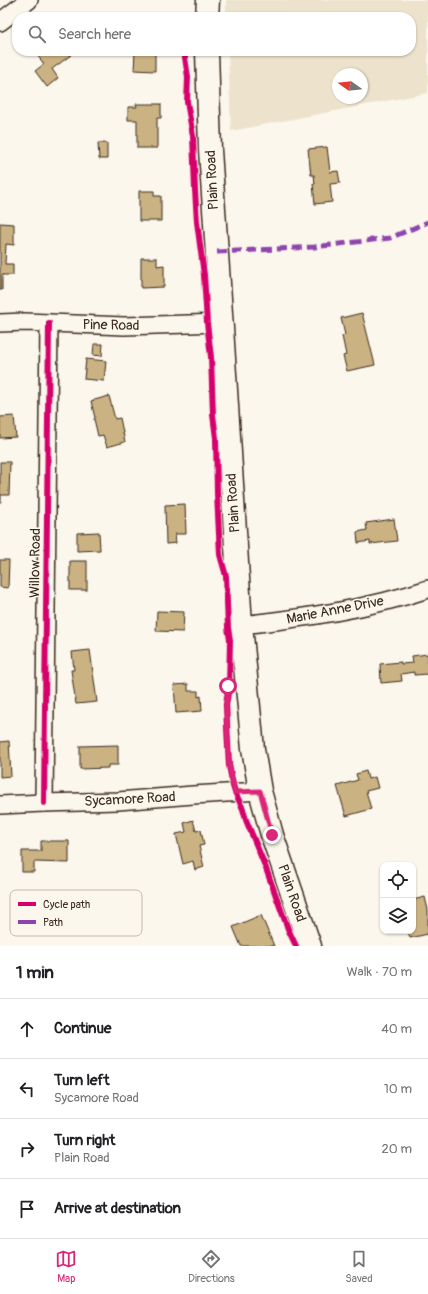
<!DOCTYPE html>
<meta charset="utf-8">
<style>
:root{--surface:#fff;--page:#f6f6f6;--text:#202124;--muted:#757577;--line:#e0e0e0;--accent:#db2777}
body{margin:0;font-family:Pangolin,sans-serif;background:var(--page);color:var(--text)}
.controls{position:absolute;right:12px;bottom:12px;display:grid;overflow:hidden;border-radius:8px;box-shadow:0 1px 3px #0004}
.controls button{width:36px;height:36px;display:grid;place-items:center;padding:0;border:0;border-bottom:1px solid var(--line);background:var(--surface);color:var(--text);font:20px sans-serif}
.compass{position:absolute;left:332px;top:68px;width:36px;height:36px;border-radius:50%;background:var(--surface);box-shadow:0 1px 3px #0004;rotate:285deg}
.stop{position:absolute;width:12px;height:12px;margin:-9px;border:3px solid #db2777;border-radius:50%;background:#fff}
.stop.end{background:#db2777;border-color:#fff;box-shadow:0 1px 4px #0008}
.list{margin:0;padding:0;list-style:none}
h2{display:flex;justify-content:space-between;align-items:center;height:52px;margin:0;padding:0 16px;font-size:17px}
h2 small{font-size:13px;font-weight:400;color:var(--muted)}
.list li{display:grid;grid-template-columns:26px 1fr auto;gap:12px;align-items:center;box-sizing:border-box;height:60px;padding:0 16px;border-top:1px solid var(--line)}
.list b{display:block;font-size:15px;white-space:nowrap}
.list p{margin:0;font-size:13px;white-space:nowrap;color:var(--muted)}
.list em{font-size:13px;font-style:normal;color:var(--muted)}
.icon{flex:none;width:22px;height:22px;fill:none;stroke:currentColor;stroke-width:2;stroke-linecap:round;stroke-linejoin:round}
.map{position:relative;flex:none;width:428px;height:946px;overflow:hidden}
.search{position:absolute;background:var(--surface);box-shadow:0 1px 3px #0004;left:12px;right:12px;top:12px;height:44px;display:flex;align-items:center;gap:10px;box-sizing:border-box;padding:0 14px;border-radius:16px;color:var(--muted);font-size:15px}
.sheet{height:292px;background:var(--surface)}
nav{display:flex;justify-content:space-around;align-items:center;box-sizing:border-box;height:56px;border-top:1px solid var(--line);background:var(--surface);font-size:11px;color:var(--muted)}
nav a{display:grid;justify-items:center;gap:2px}
nav .on{color:var(--accent)}
.map>svg:first-child{display:block}
.built{fill:#ede2cc;fill-rule:evenodd}
.building{fill:#cbb282;stroke:#3b2a1e}
.lines{fill:none;stroke-linecap:round;stroke-linejoin:round}
.street-casing{stroke:#3b2a1e;stroke-width:20}
.secondary-casing{stroke:#3b2a1e;stroke-width:25}
.street{stroke:#fbf7ec;stroke-width:17}
.secondary{stroke:#fbf7ec;stroke-width:22}
.quiet{stroke:#8e44ad;stroke-width:5;stroke-dasharray:10 5;stroke-linecap:butt}
.cycleway-casing{stroke:#fbf7ec;stroke-width:8}
.cycleway{stroke:#d6006c;stroke-width:6}
.route{stroke:#db2777;stroke-width:5}
.labels{text-anchor:middle;dominant-baseline:central;stroke-width:3;stroke-linejoin:round;paint-order:stroke}
.street-label{font-size:14px;fill:#3b2a1e;stroke:#fbf7ec}
.key{fill:#fbf7ec;stroke:#c1baae;stroke-width:1}
.key-label{font-size:11px;fill:#3b2a1e}
</style>
<div class="map">
<svg width="428" height="946" viewBox="0 0 428 946">
<rect width="100%" height="100%" fill="#fbf7ec"/>
<filter id="ink" filterUnits="userSpaceOnUse"><feTurbulence type="fractalNoise" baseFrequency=".025" numOctaves="2"/><feDisplacementMap in="SourceGraphic" scale="8" xChannelSelector="R" yChannelSelector="G"/><feConvolveMatrix kernelMatrix="1 2 1 2 8 2 1 2 1" color-interpolation-filters="sRGB"/></filter>
<g filter="url(#ink)">
<path class="built" d="M226,0h202v93l-197,38 -3,-80h183v-34h-185zM338,74h24v24h-24z"/>
<g class="building">
<path d="M43,51h25l3,4 -19,14 6,9 -11,9 -12,-16 9,-7 -7,-9z"/>
<path d="M135,51h20v20l-21,-1z"/>
<path d="M136,104h25v14h-4v30h-20v-28h-9v-13h9z"/>
<path d="M98,143h9v16h-8z"/>
<path d="M327,147l3,25 8,-1 2,12 -10,1 2,18 -17,2 -2,-20h2l-1,-9h-3l-3,-26z"/>
<path d="M139,191h15v5h7v25h-22z"/>
<path d="M0,223l14,1v21l-8,-1 -1,20h8v11h-11v15h-2z"/>
<path d="M141,258h16v8l7,-1v22l-23,1z"/>
<path d="M362,313l13,52 -28,6 -4,-15 3,-1 -4,-19 3,-1 -4,-17z"/>
<path d="M94,344h9l-1,12 -9,-1z"/>
<path d="M86,359l20,2 -2,20 -20,-2z"/>
<path d="M109,396l6,23 5,-1 5,24 -18,5 -4,-12 -5,1 -4,-17 1,-1 -4,-17z"/>
<path d="M14,416l2,21 -16,1v-21z"/>
<path d="M0,462h10l-1,33h-8v7h-1z"/>
<path d="M185,504l1,30h-11l1,9 -10,1 -1,-39z"/>
<path d="M394,519l3,22 -27,3v-3l-12,2 -1,-11 10,-2 -1,-7z"/>
<path d="M99,532l1,18 -23,1v-18z"/>
<path d="M0,560h9l-1,28 -8,-1z"/>
<rect x="70" y="561" width="17" height="29"/>
<path d="M157,611l27,1 -1,20 -27,-1z"/>
<path d="M90,650l7,52 -21,2 -5,-34h3l-2,-18z"/>
<path d="M428,654v20l-14,1v-3l-13,2 1,7 -21,2 -1,-19 21,-2v2l12,-1 -1,-7z"/>
<path d="M188,684v7h10v6l3,-1 1,15 -26,2 -2,-28z"/>
<path d="M9,741l2,35 -11,1v-35z"/>
<path d="M118,745v20h-10v3l-28,1v-23z"/>
<path d="M366,771l2,8 7,-2 3,11 -12,3 5,18 -25,7 -9,-30 21,-6 -2,-6z"/>
<path d="M193,820l3,11 5,-1 3,15 -5,1 5,21 -9,3 -2,-9 -10,3 -7,-30 10,-2 -2,-9z"/>
<path d="M41,841h28v22l-35,-1v10h-12v-21h19z"/>
<path d="M425,897l3,13v24l-18,4 -2,-7h5v-31z"/>
<path d="M261,915l13,31h-33l-8,-19z"/>
</g>
<g class="lines">
<g class="street-casing">
<g id="street">
<path d="M0,22l29,-22"/>
<path d="M0,323l25,-1 99,4 97,-3"/>
<path d="M241,625c63,-7 127,-16 187,-36"/>
<path d="M44,803l5,-480"/>
<path d="M0,805l44,-2 74,-2 75,-6 67,-4"/>
</g>
</g>
<g class="secondary-casing">
<g id="secondary">
<path d="M207,17l1,-17"/>
<path d="M207,51l3,99 13,193 18,282 12,124 7,42 12,44 38,111"/>
</g>
</g>
<use href="#street" class="street"/>
<use href="#secondary" class="secondary"/>
<path class="quiet" d="M217,252l97,-5 76,-9 38,-16"/>
<g class="cycleway-casing">
<g id="cycleway">
<path d="M184,51l4,26 -1,25 6,34 2,54 2,32 7,53 3,48 4,34 2,58 3,23 1,56 3,61 6,21 2,52 2,12 -1,46 -3,19 3,60 4,21 2,6 8,17 3,11 19,46 23,63 8,17"/>
<path d="M44,803l5,-480"/>
</g>
</g>
<use href="#cycleway" class="cycleway"/>
</g>
</g>
<g class="lines" filter="url(#ink)">
<path class="route" d="M228,686l-2,19 3,60 6,27 25,-1 12,44"/>
</g>
<g class="labels">
<g class="street-label">
<text transform="translate(212 180) rotate(-93)">Plain Road</text>
<text transform="translate(111 325) rotate(1)">Pine Road</text>
<text transform="translate(233 503) rotate(-94)">Plain Road</text>
<text transform="translate(35 563) rotate(-89)">Willow Road</text>
<text transform="translate(335 610) rotate(-11)">Marie Anne Drive</text>
<text transform="translate(130 799) rotate(-3)">Sycamore Road</text>
<text transform="translate(292 893) rotate(71)">Plain Road</text>
</g>
</g>
<rect x="10" y="890" width="132" height="46" rx="6" class="key"/>
<rect x="18" y="902" width="18" height="4" fill="#d6006c"/>
<rect x="18" y="920" width="18" height="4" fill="#8e44ad"/>
<g class="key-label">
<text x="43" y="908">Cycle path</text>
<text x="43" y="926">Path</text>
</g>
</svg>
<div class="controls">
<button><svg class="icon" aria-label="locate" viewBox="0 0 24 24"><circle cx="12" cy="12" r="6"/><path d="M12 2v4M12 18v4M2 12h4M18 12h4"/></svg></button>
<button><svg class="icon" aria-label="layers" viewBox="0 0 24 24"><path d="M12 4l9 5-9 5-9-5zM3 14l9 5 9-5"/></svg></button>
</div>
<svg class="compass" viewBox="-18 -18 36 36"><path d="M0-13l5 13h-10z" fill="#e53935"/><path d="M0 13l5-13h-10z" fill="#757577"/></svg>
<div class="stop" style="left:228px;top:686px"></div>
<div class="stop end" style="left:272px;top:835px"></div>
<div class="search"><svg class="icon" aria-label="search" viewBox="0 0 24 24"><circle cx="10" cy="10" r="6"/><path d="M15 15l6 6"/></svg>Search here</div>
</div>
<section class="sheet">
<h2>1 min<small>Walk · 70 m</small></h2>
<ul class="list">
<li><svg class="icon" aria-label="ahead" viewBox="0 0 24 24"><path d="M12 20V5M6 11l6-6 6 6"/></svg><div><b>Continue</b></div><em>40 m</em></li>
<li><svg class="icon" aria-label="left" viewBox="0 0 24 24"><path d="M17 20v-9H6M10 6l-5 5 5 5"/></svg><div><b>Turn left</b><p>Sycamore Road</p></div><em>10 m</em></li>
<li><svg class="icon" aria-label="right" viewBox="0 0 24 24"><path d="M7 20v-9h11M14 6l5 5-5 5"/></svg><div><b>Turn right</b><p>Plain Road</p></div><em>20 m</em></li>
<li><svg class="icon" aria-label="arrive" viewBox="0 0 24 24"><path d="M6 21V4h12l-3 4 3 4H6"/></svg><div><b>Arrive at destination</b></div></li>
</ul>
</section>
<nav>
<a class="on"><svg class="icon" aria-label="map" viewBox="0 0 24 24"><path d="M3 6l6-2 6 2 6-2v14l-6 2-6-2-6 2zM9 4v14M15 6v14"/></svg>Map</a>
<a><svg class="icon" aria-label="directions" viewBox="0 0 24 24"><path d="M12 3l9 9-9 9-9-9zM9 14v-3h6M13 9l2 2-2 2"/></svg>Directions</a>
<a><svg class="icon" aria-label="saved" viewBox="0 0 24 24"><path d="M7 4h10v16l-5-4-5 4z"/></svg>Saved</a>
</nav>
